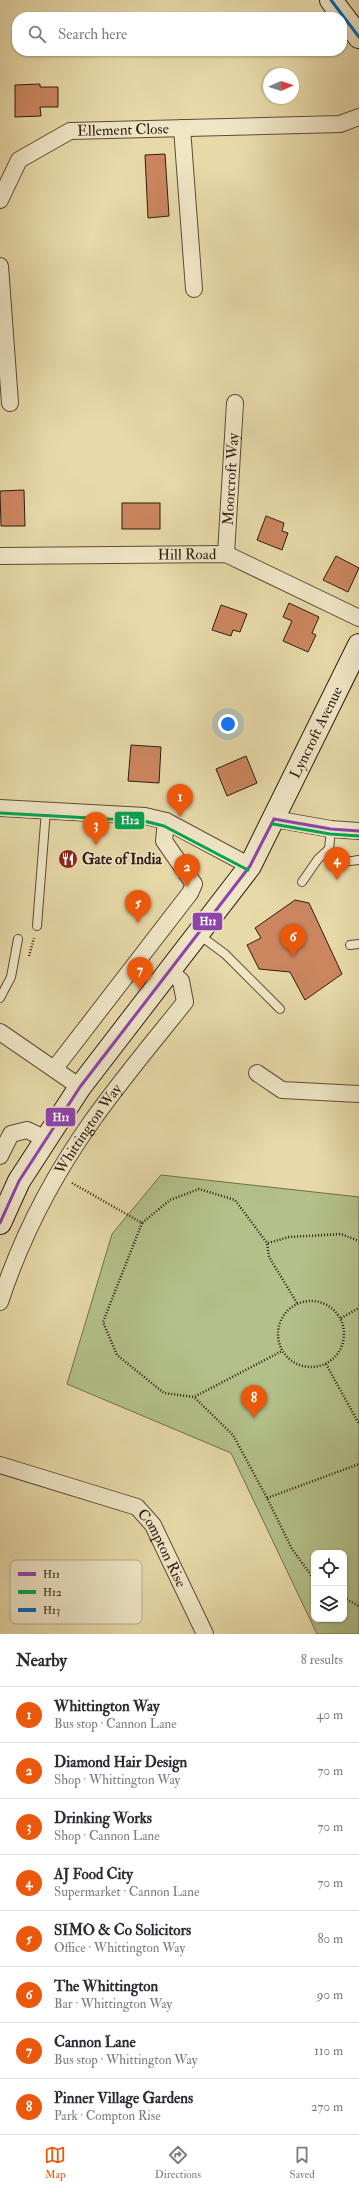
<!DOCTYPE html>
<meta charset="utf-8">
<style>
:root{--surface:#fff;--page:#f7f7f7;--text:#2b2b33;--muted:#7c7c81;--line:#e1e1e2;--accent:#ea580c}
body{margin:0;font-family:"IM FELL Double Pica",serif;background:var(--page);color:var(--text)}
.controls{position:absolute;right:12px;bottom:12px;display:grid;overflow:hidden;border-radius:8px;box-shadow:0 1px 3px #0004}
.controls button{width:36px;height:36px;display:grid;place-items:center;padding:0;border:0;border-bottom:1px solid var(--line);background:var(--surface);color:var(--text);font:20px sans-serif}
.compass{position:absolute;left:263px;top:68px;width:36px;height:36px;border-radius:50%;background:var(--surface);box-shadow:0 1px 3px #0004;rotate:87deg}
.you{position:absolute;left:228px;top:724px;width:14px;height:14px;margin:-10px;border:3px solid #fff;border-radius:50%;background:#1a73e8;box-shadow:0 0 0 6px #1a73e833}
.badge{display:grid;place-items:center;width:26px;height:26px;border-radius:50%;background:var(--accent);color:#fff;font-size:13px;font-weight:700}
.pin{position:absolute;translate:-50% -33px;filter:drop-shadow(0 1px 2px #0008)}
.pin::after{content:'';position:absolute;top:21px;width:14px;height:12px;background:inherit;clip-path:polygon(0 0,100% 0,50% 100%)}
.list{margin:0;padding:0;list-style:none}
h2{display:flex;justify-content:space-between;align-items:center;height:52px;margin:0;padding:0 16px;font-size:17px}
h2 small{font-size:13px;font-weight:400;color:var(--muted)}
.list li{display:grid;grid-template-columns:26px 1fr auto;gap:12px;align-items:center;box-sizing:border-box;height:56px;padding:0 16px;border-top:1px solid var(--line)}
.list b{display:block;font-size:15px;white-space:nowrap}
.list p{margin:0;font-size:13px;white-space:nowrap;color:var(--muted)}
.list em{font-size:13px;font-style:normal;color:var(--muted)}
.icon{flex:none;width:22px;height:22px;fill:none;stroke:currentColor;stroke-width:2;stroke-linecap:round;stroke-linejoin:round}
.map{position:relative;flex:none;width:359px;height:1634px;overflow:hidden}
.search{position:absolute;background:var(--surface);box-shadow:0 1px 3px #0004;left:12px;right:12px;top:12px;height:44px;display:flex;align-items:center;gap:10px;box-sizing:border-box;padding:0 14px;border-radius:16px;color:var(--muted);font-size:15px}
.sheet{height:500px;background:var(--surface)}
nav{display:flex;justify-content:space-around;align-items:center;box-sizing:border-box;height:56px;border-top:1px solid var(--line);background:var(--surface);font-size:11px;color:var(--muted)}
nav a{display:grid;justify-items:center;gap:2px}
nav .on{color:var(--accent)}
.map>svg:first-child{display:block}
.green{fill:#b3c089;stroke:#726e4e;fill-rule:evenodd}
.building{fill:#cb865f;stroke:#301c13}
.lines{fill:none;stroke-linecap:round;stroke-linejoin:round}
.lane-casing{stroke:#5e4b38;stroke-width:10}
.street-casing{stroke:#5e4b38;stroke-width:18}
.secondary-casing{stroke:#301c13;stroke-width:24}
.path{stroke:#301c13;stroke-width:2.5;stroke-dasharray:1 2;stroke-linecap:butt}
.lane{stroke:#efe6c6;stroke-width:8}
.street{stroke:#efe6c6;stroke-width:16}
.secondary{stroke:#efe6c6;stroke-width:22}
.bus-1-casing{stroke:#efe6c6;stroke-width:6}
.bus-2-casing{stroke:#efe6c6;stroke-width:6}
.bus-3-casing{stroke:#efe6c6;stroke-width:6}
.bus-1{stroke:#8e44ad;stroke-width:3}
.bus-2{stroke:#00a651;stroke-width:3}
.bus-3{stroke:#0065bd;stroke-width:3}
.labels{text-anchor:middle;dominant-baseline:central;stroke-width:3;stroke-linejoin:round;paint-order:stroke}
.street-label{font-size:15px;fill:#301c13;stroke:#efe6c6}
.poi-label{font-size:15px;font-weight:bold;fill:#301c13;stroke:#efe6c6;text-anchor:start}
.key{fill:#efe6c6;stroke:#b6a990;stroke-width:1}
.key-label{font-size:11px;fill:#301c13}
.line-badge{stroke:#efe6c6;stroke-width:1.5}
.badge-label{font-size:11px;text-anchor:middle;font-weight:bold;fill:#fff}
</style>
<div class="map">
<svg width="359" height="1634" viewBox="0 0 359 1634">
<rect width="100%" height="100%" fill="#e7d9a8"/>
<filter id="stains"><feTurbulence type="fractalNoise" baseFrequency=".005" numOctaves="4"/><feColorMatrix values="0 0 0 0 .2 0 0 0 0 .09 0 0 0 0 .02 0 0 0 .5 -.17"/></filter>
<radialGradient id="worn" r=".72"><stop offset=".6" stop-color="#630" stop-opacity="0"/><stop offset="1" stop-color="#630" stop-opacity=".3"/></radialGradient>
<path class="green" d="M161,1175l198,22v437h-42l-86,-181 -164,-69 45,-150zM314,1553h30v66h-30z"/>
<g class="building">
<path d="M40,84v3h18v20h-18l1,9 -26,1v-32z"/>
<path d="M165,154l4,62 -21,2 -3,-63z"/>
<path d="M24,490l1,36h-24l-1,-35z"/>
<rect x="122" y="503" width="38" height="26"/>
<path d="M266,516l18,7 -2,8 6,2 -6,17 -25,-10z"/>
<path d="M336,556l23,12 -11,24 -25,-12z"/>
<path d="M289,603l30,14 -7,16 4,2 -8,17 -25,-11 9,-20 -9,-4z"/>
<path d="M221,605l26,9 -7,18 -7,-2 -2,6 -19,-6z"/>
<path d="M131,745l30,2 -2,36 -31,-2z"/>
<path d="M246,756l11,27 -30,13 -11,-27z"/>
<path d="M295,900l14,3 33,71 -37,26 -15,-28 -31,-3 -12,-24 14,-7 -6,-10z"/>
</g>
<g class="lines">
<g class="lane-casing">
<g id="lane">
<path d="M329,849c11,13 12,14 30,11"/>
<path d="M302,882l16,-23 11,-10 2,-20"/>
<path d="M37,926l9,-116"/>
<path d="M198,934l27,20 55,55"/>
<path d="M350,945l9,-1"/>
<path d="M0,998l11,-21 7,-38"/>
</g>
</g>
<g class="street-casing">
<g id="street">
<path d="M182,128l12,161"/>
<path id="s1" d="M0,200l19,-40 51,-29 270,-7 19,-7"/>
<path d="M0,266l10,137"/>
<path id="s2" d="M226,554l9,-151"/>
<path id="s3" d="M0,556l226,-2 133,64"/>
<path d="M0,808l145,8 21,5 84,45"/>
<path d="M274,819l57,10 28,2"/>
<path d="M0,1032l80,55"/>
<path d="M55,1068l135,-175 4,-9 -30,-43 2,-20"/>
<path d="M257,1073l25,17 77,4"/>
<path d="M0,1156l11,-22 16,-4 19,9"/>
<path id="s4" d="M0,1302c21,-64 53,-126 92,-181 29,-41 62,-80 93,-119l-4,-21 -11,-10"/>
<path id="s5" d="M0,1465l137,42 16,18 52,109"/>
</g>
</g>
<g class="secondary-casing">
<g id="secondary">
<path d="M331,0l28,37"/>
<path id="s6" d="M0,1223l19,-42 61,-94 170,-221 109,-221"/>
</g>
</g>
<g class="path">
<path d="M29,956l5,-18"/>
<path d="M72,1183l70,40 28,-23 29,-11 36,11 32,43 2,14 28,46"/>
<path d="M142,1223l-39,99 14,33 47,38 30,4 88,-46"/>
<path d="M268,1243l21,-6 52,-3 18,7"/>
<circle cx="311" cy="1334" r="33"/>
<path d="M341,1318l18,-10"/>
<path d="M326,1364l33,60"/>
<path d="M195,1398l38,37 34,63 25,51 22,30"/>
<path d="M267,1498l92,-34"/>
<path d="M344,1598l15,8"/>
</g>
<use href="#lane" class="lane"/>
<use href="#street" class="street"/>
<use href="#secondary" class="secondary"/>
<g class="bus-1-casing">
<g id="bus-1">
<path d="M274,819l57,10 28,2"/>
<path d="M0,1223l19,-42 61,-94 170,-221 24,-47"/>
</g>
</g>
<g class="bus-2-casing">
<g id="bus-2">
<path d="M0,813l144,8 20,5 84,44"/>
<path d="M273,824l57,10 29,2"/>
</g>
</g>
<g class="bus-3-casing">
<path id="bus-3" d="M331,0l28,37"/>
</g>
<use href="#bus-1" class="bus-1"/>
<use href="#bus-2" class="bus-2"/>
<use href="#bus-3" class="bus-3"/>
</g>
<defs>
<g id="restaurant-disc" transform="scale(1)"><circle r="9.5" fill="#8f2418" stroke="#efe6c6"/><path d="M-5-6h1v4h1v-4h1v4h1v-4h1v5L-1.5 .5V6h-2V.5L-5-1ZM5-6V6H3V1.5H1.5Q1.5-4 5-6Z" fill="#fff"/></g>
</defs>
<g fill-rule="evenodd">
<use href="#restaurant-disc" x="68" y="859"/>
</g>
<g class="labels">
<g class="street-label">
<text stroke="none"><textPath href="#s1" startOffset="156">Ellement Close</textPath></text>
<text stroke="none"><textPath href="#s2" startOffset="75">Moorcroft Way</textPath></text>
<text stroke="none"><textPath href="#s3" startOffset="187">Hill Road</textPath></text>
<text stroke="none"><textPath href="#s6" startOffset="586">Lyncroft Avenue</textPath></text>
<text stroke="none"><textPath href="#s4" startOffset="195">Whittington Way</textPath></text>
<text stroke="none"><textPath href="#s5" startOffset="192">Compton Rise</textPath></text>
</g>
<g class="poi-label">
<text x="82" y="859">Gate of India</text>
</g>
</g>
<rect x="10" y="1560" width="132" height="64" rx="6" class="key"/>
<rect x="18" y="1572" width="18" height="4" fill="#8e44ad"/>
<rect x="18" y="1590" width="18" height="4" fill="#00a651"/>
<rect x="18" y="1608" width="18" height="4" fill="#0065bd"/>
<g class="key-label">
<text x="43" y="1578">H11</text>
<text x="43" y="1596">H12</text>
<text x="43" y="1614">H13</text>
</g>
<g class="line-badge">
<rect x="114" y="811" width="31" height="19" rx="4" fill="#00a651"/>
<rect x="192" y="912" width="31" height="19" rx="4" fill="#8e44ad"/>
<rect x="45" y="1107" width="31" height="20" rx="4" fill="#8e44ad"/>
</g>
<g class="badge-label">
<text x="130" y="824">H12</text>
<text x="208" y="925">H11</text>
<text x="61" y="1121">H11</text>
</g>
<rect width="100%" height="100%" filter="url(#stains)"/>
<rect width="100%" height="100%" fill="url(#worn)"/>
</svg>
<div class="controls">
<button><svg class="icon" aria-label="locate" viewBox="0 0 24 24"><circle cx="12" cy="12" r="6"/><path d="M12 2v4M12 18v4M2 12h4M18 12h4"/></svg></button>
<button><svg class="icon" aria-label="layers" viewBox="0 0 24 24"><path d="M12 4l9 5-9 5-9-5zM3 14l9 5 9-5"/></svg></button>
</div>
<svg class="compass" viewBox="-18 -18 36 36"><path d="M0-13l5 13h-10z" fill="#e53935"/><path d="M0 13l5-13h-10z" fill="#7c7c81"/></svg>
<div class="you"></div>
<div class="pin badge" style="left:180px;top:817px">1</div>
<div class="pin badge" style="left:187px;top:887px">2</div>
<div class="pin badge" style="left:96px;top:845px">3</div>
<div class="pin badge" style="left:337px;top:880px">4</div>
<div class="pin badge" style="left:138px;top:923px">5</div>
<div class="pin badge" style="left:293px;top:957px">6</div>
<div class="pin badge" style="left:140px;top:990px">7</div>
<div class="pin badge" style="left:254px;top:1418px">8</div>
<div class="search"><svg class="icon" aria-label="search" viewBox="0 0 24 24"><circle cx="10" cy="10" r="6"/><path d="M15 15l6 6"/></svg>Search here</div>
</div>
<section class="sheet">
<h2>Nearby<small>8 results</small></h2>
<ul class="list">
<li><span class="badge">1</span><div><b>Whittington Way</b><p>Bus stop · Cannon Lane</p></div><em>40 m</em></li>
<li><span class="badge">2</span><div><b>Diamond Hair Design</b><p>Shop · Whittington Way</p></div><em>70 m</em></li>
<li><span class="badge">3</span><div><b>Drinking Works</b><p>Shop · Cannon Lane</p></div><em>70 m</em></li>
<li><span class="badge">4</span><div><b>AJ Food City</b><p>Supermarket · Cannon Lane</p></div><em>70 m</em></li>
<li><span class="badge">5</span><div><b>SIMO &amp; Co Solicitors</b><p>Office · Whittington Way</p></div><em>80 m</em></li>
<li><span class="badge">6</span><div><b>The Whittington</b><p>Bar · Whittington Way</p></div><em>90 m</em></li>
<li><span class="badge">7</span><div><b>Cannon Lane</b><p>Bus stop · Whittington Way</p></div><em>110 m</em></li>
<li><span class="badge">8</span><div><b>Pinner Village Gardens</b><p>Park · Compton Rise</p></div><em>270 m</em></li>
</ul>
</section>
<nav>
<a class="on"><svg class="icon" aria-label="map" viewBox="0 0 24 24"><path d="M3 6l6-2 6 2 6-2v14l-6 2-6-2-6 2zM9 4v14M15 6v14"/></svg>Map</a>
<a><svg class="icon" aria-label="directions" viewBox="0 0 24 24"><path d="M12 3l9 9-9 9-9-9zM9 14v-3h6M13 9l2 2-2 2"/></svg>Directions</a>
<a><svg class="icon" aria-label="saved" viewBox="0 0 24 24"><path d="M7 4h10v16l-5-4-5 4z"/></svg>Saved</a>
</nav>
